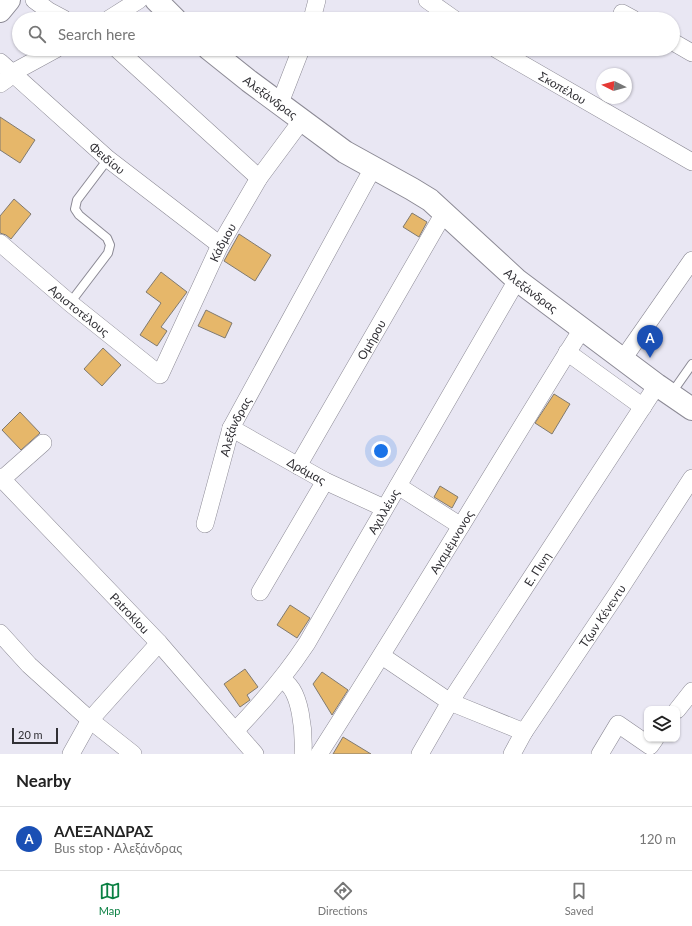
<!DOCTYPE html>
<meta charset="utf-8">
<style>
:root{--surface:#fff;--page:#f2f2f2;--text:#222;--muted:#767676;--line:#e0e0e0;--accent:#0b8043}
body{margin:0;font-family:Lato,sans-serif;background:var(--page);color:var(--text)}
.controls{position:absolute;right:12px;bottom:12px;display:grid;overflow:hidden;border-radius:8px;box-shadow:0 1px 3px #0004}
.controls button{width:36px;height:36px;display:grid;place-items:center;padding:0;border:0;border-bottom:1px solid var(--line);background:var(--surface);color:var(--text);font:20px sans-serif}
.compass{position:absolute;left:596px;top:68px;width:36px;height:36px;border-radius:50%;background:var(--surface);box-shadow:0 1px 3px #0004;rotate:276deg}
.scale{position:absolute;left:12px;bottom:10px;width:46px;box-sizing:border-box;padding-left:4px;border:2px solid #313035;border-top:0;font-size:11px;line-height:14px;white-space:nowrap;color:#313035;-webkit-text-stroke:3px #e9e7f3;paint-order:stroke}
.you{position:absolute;left:381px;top:451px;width:14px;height:14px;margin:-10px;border:3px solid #fff;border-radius:50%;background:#1a73e8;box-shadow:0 0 0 6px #1a73e833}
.badge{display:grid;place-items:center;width:26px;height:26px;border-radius:50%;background:var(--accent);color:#fff;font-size:13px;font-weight:700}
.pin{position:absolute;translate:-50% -33px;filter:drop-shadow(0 1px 2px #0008)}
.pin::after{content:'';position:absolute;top:21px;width:14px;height:12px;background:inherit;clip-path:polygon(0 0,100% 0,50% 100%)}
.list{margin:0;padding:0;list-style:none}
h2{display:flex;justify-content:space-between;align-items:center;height:52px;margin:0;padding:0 16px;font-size:17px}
h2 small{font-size:13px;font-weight:400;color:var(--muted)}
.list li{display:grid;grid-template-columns:26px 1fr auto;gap:12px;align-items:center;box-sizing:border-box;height:64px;padding:0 16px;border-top:1px solid var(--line)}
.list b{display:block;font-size:15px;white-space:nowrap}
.list p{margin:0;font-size:13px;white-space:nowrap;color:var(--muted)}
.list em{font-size:13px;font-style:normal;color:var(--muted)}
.icon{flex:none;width:22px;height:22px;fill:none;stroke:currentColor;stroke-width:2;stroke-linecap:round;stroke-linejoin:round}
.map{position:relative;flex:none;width:692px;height:754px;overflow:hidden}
.search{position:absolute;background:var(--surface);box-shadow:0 1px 3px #0004;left:12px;right:12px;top:12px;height:44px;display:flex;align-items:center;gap:10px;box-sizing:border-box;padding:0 14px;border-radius:22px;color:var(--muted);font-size:15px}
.sheet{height:116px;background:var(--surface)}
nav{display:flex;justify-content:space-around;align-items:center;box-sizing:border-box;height:56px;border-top:1px solid var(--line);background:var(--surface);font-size:11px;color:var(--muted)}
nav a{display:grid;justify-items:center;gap:2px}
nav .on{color:var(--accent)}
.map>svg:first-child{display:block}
.building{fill:#e6b76a;stroke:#807a70}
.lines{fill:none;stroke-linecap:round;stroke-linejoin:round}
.lane-casing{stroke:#8c8a95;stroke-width:10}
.street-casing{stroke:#8c8a95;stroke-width:18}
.secondary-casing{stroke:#8c8a95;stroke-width:24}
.lane{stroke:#fff;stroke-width:8}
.street{stroke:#fff;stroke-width:17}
.secondary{stroke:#fff;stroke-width:22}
.labels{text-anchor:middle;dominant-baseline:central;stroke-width:3;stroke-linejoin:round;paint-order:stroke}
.street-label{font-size:12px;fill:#313035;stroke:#e9e7f3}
</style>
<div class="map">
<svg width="692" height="754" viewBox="0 0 692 754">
<rect width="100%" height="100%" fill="#e9e7f3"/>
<g class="building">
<path d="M0,117l35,23 -15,23 -20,-13z"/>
<path d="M14,199l17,15 -20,25 -5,-4 -6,-2v-17z"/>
<path d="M412,213l15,9 -8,15 -16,-10z"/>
<path d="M239,234l32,21 -16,26 -31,-20z"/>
<path d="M161,272l26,20 -26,35 6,4 -10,15 -17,-11 21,-32 -15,-11z"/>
<path d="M206,310l26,13 -7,15 -27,-12z"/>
<path d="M103,348l18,17 -19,21 -18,-17z"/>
<path d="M554,394l16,10 -18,30 -17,-11z"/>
<path d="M20,412l20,21 -19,17 -19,-20z"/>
<path d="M440,486l18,11 -6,11 -18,-11z"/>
<path d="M290,605l20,13 -13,20 -20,-13z"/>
<path d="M245,669l13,18 -11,8 3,5 -10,7 -16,-23z"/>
<path d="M322,672l26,18 -16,25 -19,-31z"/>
<path d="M343,737l28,17h-38z"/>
</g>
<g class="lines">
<g class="lane-casing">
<g id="lane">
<path d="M70,303l38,-50 2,-8 -3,-7 -28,-23 -4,-6 2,-9 31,-41"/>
<path d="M671,394l21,-30"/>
</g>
</g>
<g class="street-casing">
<g id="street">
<path d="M34,0l15,11 15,8"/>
<path d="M427,0l27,19"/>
<path d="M622,13l11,6"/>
<path d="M109,19l30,-19"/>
<path d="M312,19l5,-19"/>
<path d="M673,42l19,11"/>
<path d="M117,49l142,129"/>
<path id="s1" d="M496,49l196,113"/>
<path id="s2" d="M0,62l108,97 112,86"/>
<path d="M0,84l7,-5 5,-6 44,-24"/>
<path d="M280,103l21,-54"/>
<path id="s3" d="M0,243l70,60 90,72 60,-130 39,-67 43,-58"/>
<path d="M567,352l76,55"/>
<path d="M623,359l69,-99"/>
<path id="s4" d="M231,428l94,53 59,27"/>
<path id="s5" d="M298,466l146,-253"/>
<path id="s6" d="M0,477l159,166 96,111"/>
<path d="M0,481l43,-38"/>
<path d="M398,486l63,40"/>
<path id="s7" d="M205,524l26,-96 142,-260"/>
<path d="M260,592l65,-111"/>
<path d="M0,633l29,32 61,55 43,34"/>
<path d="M382,656l68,46 74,30"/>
<path d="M281,680c21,7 23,56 22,74"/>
<path d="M677,710l15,-19"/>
<path id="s8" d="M235,731c27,-28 51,-56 72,-88l210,-363"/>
<path d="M71,754l19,-34 69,-77"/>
<path id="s9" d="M319,754c90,-140 175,-284 263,-425"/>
<path id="s10" d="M420,754l30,-52 207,-317"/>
<path id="s11" d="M512,754l12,-22 94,-140 74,-114"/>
<path d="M600,754l18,-30 32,22 5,-7"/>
</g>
</g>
<g class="secondary-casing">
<g id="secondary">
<path d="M156,0l19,19"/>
<path d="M0,11l9,-11"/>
<path id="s12" d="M209,49l40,32 96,71 67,37 18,11 87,80 140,105 35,24"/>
</g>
</g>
<use href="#lane" class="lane"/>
<use href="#street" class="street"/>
<use href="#secondary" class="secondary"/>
</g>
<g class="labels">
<g class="street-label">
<text stroke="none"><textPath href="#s1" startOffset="77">Σκοπέλου</textPath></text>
<text stroke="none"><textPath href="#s12" startOffset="78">Αλεξάνδρας</textPath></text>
<text stroke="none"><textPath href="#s2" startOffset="144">Φειδίου</textPath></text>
<text stroke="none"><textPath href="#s3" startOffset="354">Κάδμου</textPath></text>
<text stroke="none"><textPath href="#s12" startOffset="404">Αλεξάνδρας</textPath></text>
<text stroke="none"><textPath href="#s3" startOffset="104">Αριστοτέλους</textPath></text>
<text stroke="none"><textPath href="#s5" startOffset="146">Ομήρου</textPath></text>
<text stroke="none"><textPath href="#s7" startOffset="102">Αλεξάνδρας</textPath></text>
<text stroke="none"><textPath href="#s4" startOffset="87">Δράμας</textPath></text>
<text stroke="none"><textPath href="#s8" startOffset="266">Αχιλλέως</textPath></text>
<text stroke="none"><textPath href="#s9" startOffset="250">Αγαμέμνονος</textPath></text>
<text stroke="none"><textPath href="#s10" startOffset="219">Ε. Πινη</textPath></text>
<text stroke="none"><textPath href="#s6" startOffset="188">Patroklou</textPath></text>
<text stroke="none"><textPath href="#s11" startOffset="165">Τζων Κένεντυ</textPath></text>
</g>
</g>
</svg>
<div class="controls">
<button><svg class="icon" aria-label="layers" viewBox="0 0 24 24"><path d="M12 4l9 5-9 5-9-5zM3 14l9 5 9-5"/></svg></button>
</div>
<svg class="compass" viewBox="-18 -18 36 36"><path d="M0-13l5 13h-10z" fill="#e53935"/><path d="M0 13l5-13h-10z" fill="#767676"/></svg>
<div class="scale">20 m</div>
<div class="you"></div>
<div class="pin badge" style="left:650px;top:358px;background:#1a4fb4">A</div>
<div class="search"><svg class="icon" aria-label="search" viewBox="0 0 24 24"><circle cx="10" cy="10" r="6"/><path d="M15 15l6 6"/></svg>Search here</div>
</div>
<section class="sheet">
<h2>Nearby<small></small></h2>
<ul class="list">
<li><span class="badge" style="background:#1a4fb4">A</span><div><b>ΑΛΕΞΑΝΔΡΑΣ</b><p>Bus stop · Αλεξάνδρας</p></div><em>120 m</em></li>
</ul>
</section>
<nav>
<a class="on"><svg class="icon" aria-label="map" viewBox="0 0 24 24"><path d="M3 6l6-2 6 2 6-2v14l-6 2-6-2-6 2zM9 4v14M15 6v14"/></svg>Map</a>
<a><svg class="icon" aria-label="directions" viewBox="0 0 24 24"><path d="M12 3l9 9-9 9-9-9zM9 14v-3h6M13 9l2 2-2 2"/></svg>Directions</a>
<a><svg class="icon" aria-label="saved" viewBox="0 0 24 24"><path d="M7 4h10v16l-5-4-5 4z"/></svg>Saved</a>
</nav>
